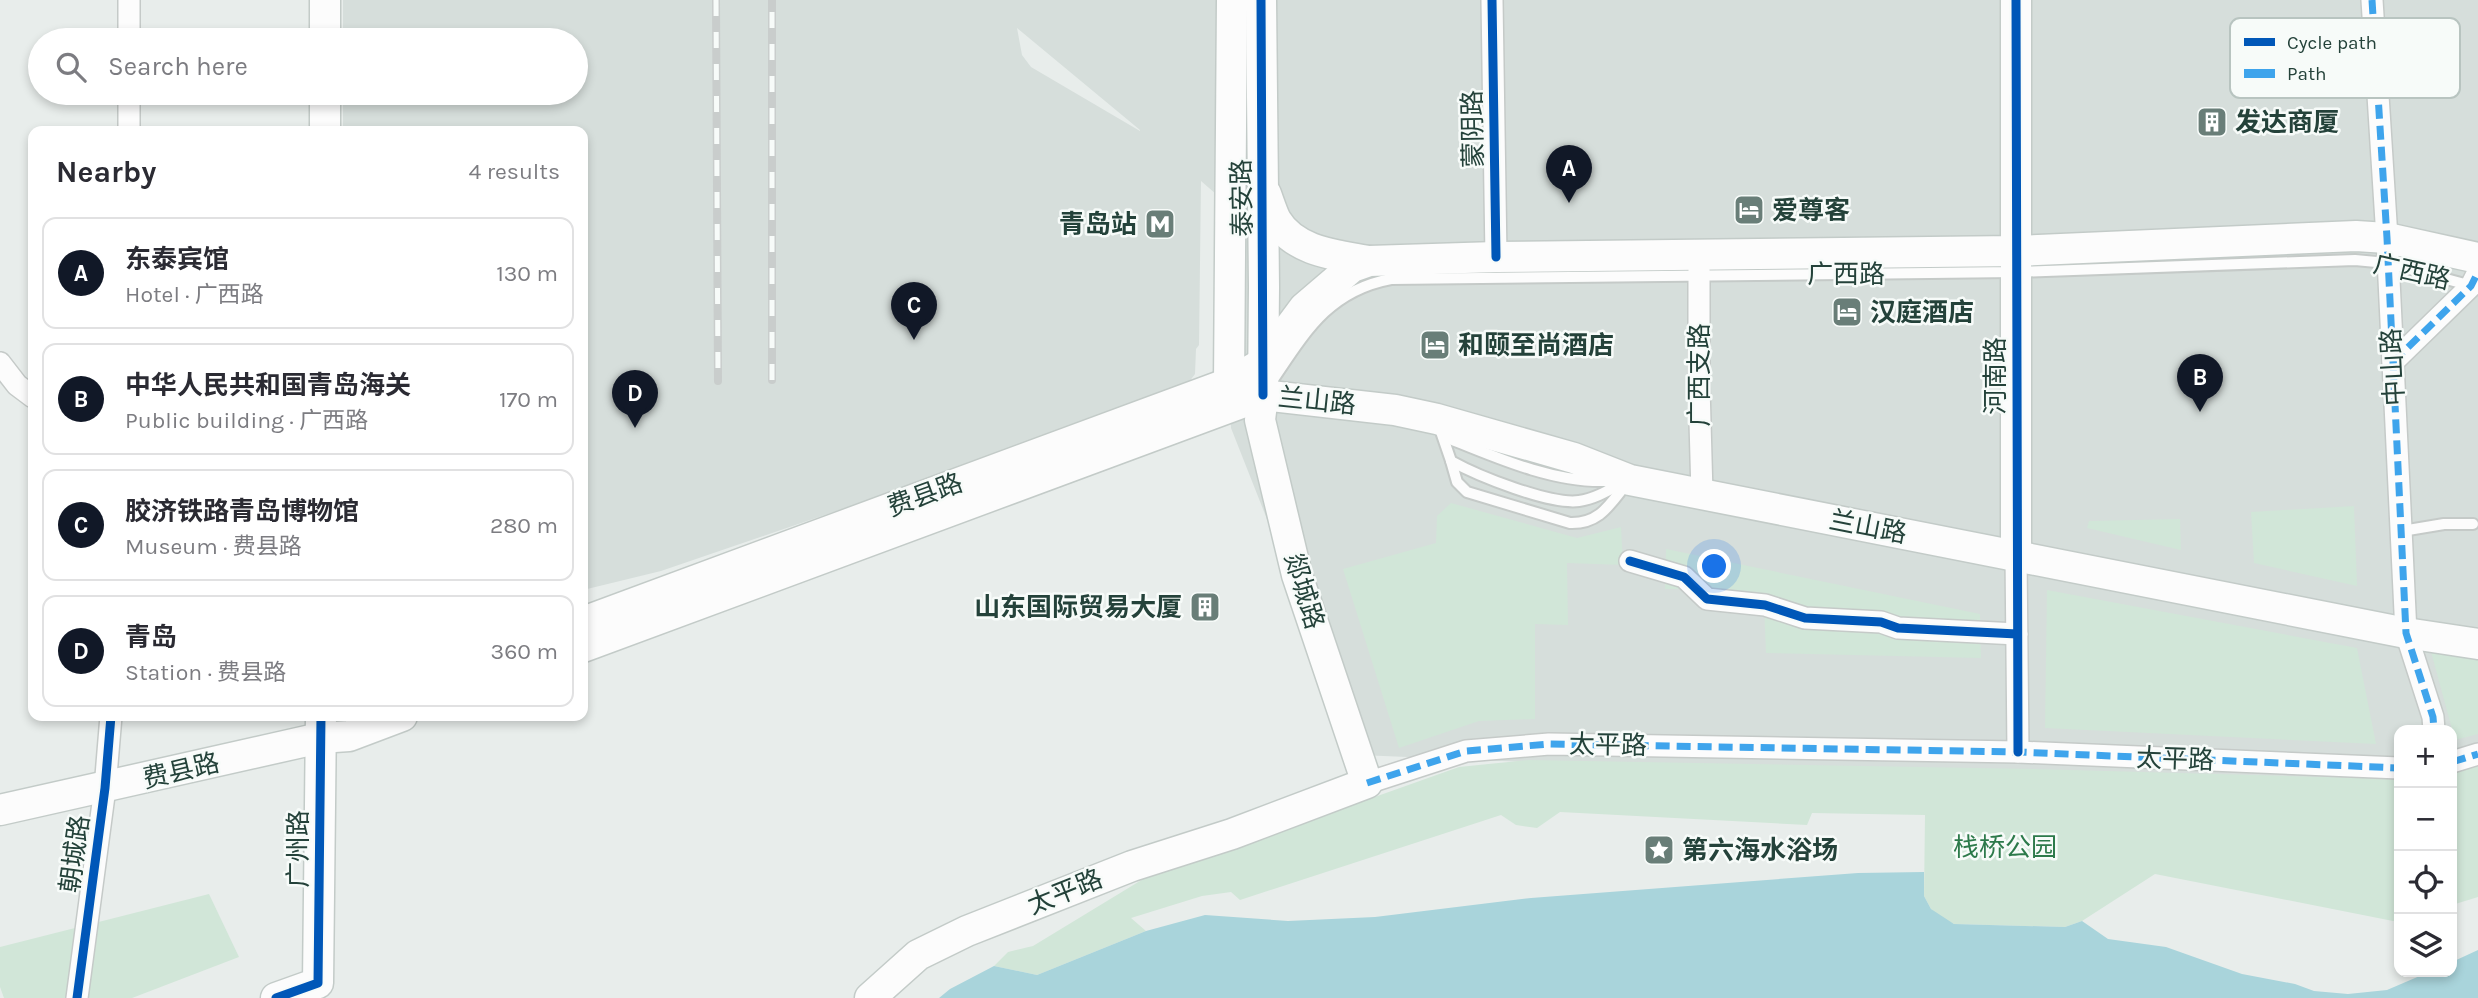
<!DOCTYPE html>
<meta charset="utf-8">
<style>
:root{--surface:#fff;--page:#f7f7f7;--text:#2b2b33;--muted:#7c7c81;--line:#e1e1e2;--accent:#111827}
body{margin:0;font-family:Karla,"Noto Sans SC",sans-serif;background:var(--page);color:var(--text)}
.controls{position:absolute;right:21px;bottom:21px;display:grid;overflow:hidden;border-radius:14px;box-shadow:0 4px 10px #0003}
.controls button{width:63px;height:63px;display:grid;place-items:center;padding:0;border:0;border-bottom:2px solid var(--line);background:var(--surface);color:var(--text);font:35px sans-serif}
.you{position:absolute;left:1715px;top:567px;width:24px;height:24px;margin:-18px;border:5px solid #fff;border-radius:50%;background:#1a73e8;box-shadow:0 0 0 10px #1a73e833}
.badge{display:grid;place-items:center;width:46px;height:46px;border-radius:50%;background:var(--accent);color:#fff;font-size:23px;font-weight:700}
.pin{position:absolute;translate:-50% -58px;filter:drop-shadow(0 2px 4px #0008)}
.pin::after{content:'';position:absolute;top:37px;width:24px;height:21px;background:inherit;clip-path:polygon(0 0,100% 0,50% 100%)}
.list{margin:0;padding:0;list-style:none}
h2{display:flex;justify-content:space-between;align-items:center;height:91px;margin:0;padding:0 28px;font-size:30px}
h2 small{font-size:23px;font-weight:400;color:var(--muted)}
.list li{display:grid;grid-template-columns:46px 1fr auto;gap:21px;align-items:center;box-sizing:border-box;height:112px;margin:0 14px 14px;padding:0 14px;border:2px solid var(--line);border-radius:14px}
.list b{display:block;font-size:26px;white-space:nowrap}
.list p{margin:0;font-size:23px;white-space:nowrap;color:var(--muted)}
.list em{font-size:23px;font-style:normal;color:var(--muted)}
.icon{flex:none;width:38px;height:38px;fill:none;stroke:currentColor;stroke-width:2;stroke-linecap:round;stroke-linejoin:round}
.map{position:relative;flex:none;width:2478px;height:998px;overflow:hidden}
.search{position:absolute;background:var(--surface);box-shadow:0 4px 10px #0003;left:28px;top:28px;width:560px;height:77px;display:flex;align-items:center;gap:18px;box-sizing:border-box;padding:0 24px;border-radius:38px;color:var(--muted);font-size:26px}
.panel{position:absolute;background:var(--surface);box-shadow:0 4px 10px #0003;left:28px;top:126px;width:560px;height:595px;border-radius:14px}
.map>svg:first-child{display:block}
.built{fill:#d6dedb;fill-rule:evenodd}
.green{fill:#d1e6d8}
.water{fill:#a9d4db}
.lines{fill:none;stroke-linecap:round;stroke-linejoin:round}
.lane-casing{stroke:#c5cac8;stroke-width:14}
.street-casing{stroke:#c5cac8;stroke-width:24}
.secondary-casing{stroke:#c3cbc8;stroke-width:33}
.lane{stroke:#fcfcfc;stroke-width:10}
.street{stroke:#fcfcfc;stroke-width:21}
.secondary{stroke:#fcfcfc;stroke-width:30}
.rail-casing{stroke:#c9cdcc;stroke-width:8}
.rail{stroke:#f7fbf9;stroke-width:5;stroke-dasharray:16;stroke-linecap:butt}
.quiet{stroke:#3ea4ec;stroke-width:7;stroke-dasharray:14 7;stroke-linecap:butt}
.cycleway-casing{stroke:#f7fbf9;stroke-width:13}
.cycleway{stroke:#0057b8;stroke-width:9}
.labels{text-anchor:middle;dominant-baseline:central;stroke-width:5;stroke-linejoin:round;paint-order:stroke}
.poi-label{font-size:26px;font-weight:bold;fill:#24423a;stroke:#f7fbf9;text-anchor:start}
.street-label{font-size:26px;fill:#24423a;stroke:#f7fbf9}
.park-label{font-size:26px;fill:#2d7a4b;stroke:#f7fbf9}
.key{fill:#f7fbf9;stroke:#b8c4c0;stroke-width:2}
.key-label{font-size:19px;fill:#24423a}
</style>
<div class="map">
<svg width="2478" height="998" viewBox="0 0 2478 998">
<rect width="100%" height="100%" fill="#e8edeb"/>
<path class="built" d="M343,0h2135v819l-26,-2v-87h-53v82l-341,-28 -698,-29 -129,-327 -7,-227 -23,-20 -2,164 -3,4 -1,25 -6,8 -277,103 -251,86 -78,19v-459h-240v-38h233v-53h-233zM1017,28l123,102v1l-109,-64 -9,-12z"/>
<g class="green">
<path d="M1451,503l126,35 44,-11 2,38 -56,-2 1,62 -33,-1v95l-56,2 -80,27 -56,-179 93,-26 1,-27z"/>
<path d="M2354,506l3,80 -103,-23 -3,-51z"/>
<path d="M2180,519l1,31 -94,-22 2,-7z"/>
<path d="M1666,549l314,65 1,44 -215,-5 -2,-48 -67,-1v-15h-32z"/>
<path d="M2047,590l310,58 19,96 -331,-16z"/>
<path d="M2430,648l48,8v78l-23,6z"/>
<path d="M1528,760l506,9 365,10v141l-6,1 -238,-47 -73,47 -17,6 -111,-3 -14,-7 -9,-8 -7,-13 1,-81 -113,-2 -5,12 -247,-13 -23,16 -21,-3 -15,-10 -261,85 -9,-8 -29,4 -71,22 15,13 -109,44 -43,-9 14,-14 25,-6 125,-76 110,-35 191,-68z"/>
<path d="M2478,765v132l-26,8v-132z"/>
<path d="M209,894l30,63 -107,41h-128l-4,-11v-40z"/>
</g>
<path class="water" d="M1924,872v24l7,13 23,15 111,3 17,-6 26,18 58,8 76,27 53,10 19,7 34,3 39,-4 42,-18h23v-10l26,-12v48h-1539l11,-9 44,-23 43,9 109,-44 59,-16 83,6 87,-4 156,-19 327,-25z"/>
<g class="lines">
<g class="lane-casing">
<g id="lane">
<path d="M1270,384c34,-50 57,-93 121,-105l625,-7 339,-12 32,3 85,23"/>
<path d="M1439,426l12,35c27,15 99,44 128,40 16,-2 32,-12 45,-19"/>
<path d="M1443,436c50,20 109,47 163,45"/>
<path d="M1451,461l6,21 10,10 103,31c30,1 40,-19 57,-40"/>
<path d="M2402,531l42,-7h29"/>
</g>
</g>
<g class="street-casing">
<g id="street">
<path d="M129,0v40"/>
<path d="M1492,0l4,257"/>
<path d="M2372,0l15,238 19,395 27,84 1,13"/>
<path d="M129,93v38"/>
<path d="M1699,256v130l3,108"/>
<path d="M2393,362l78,-76 7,-14"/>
<path d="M0,363l17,22 16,12"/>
<path d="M2016,556l2,196"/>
<path d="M1630,561l54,16 23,22 58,6 40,13 76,4 17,6 119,6"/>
<path d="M2452,762l26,-8"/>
<path d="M1367,783l99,-32 83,-7 469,8 381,16"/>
<path d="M77,998l28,-210 6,-72"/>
</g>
</g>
<g class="secondary-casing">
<g id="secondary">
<path d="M2016,0v556"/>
<path d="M325,40v-40"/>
<path d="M325,131v-38"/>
<path d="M1266,194c3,8 6,18 10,26 19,32 60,35 93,41"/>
<path d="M1229,383l3,-383"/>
<path d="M1246,389l17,6 132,15 42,9 137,39 56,22 776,153 72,11"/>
<path d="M583,622l646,-239 34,-20 41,-55 48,-41 17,-6 127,-4 520,-6 340,-15 31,2 91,20"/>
<path d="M583,647l680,-252"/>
<path d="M0,810l320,-72 29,-2 53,-20"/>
<path d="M276,998l42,-15 3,-267"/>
<path d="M870,998l48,-43 49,-24 165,-65 100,-32 135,-51 -70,-208 -37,-155 3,-25 1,-108 -3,-287"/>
</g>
</g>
<use href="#lane" class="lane"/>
<use href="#street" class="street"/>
<use href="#secondary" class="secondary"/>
<g class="rail-casing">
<g id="rail">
<path d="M716,0l2,381"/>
<path d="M772,380v-380"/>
</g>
</g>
<use href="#rail" class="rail"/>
<g class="quiet">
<path d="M2372,0l15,238 19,395 27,84 1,13"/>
<path d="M2393,362l78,-76 7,-14"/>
<path d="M2452,762l26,-8"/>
<path d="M1367,783l99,-32 83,-7 469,8 381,16"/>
</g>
<g class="cycleway-casing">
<g id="cycleway">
<path d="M1261,0l2,395"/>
<path d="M1492,0l4,257"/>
<path d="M2016,0l2,752"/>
<path d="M1630,561l54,16 23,22 58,6 40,13 76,4 17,6 119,6"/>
<path d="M77,998l28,-210 6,-72"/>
<path d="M276,998l42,-15 3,-267"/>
</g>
</g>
<use href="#cycleway" class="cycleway"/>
</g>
<defs>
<g id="building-square" transform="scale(1.575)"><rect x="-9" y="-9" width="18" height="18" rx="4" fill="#697e78" stroke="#f7fbf9"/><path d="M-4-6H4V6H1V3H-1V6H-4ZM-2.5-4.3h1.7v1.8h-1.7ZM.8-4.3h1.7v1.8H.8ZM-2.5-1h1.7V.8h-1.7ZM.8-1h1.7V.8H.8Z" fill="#fff"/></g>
<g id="hotel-square" transform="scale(1.575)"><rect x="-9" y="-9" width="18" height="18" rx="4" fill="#697e78" stroke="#f7fbf9"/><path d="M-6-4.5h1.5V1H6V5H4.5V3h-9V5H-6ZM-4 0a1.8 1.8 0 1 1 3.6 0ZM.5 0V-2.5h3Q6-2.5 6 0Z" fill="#fff"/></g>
<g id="metro-square" transform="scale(1.575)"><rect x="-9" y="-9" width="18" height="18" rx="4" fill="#697e78" stroke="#f7fbf9"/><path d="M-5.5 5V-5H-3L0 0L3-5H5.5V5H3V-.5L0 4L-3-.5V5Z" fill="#fff"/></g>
<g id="sight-square" transform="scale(1.575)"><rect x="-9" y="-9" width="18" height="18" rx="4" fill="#697e78" stroke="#f7fbf9"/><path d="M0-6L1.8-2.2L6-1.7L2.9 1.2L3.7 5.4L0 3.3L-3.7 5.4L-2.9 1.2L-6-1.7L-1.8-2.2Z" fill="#fff"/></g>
</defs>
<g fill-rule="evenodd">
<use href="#building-square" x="2212" y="122"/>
<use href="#hotel-square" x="1749" y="210"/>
<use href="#metro-square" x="1160" y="224"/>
<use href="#hotel-square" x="1847" y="312"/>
<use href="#hotel-square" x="1435" y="345"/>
<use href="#building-square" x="1205" y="607"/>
<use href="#sight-square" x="1659" y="850"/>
</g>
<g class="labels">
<g class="poi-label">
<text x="2235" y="122">发达商厦</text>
<text x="1772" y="210">爱尊客</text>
<text x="1137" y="224" text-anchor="end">青岛站</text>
<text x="1870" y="312">汉庭酒店</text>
<text x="1458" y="345">和颐至尚酒店</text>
<text x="1182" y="607" text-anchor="end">山东国际贸易大厦</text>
<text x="1682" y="850">第六海水浴场</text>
</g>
<g class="street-label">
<text transform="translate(1473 129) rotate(-91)">蒙阴路</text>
<text transform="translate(1242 198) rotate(-91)">泰安路</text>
<text transform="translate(2412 272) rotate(13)">广西路</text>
<text x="1846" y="274">广西路</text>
<text transform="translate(2393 367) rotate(-93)">中山路</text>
<text transform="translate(1699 375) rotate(-90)">广西支路</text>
<text transform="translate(1995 376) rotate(-90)">河南路</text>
<text transform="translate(1317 401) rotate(6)">兰山路</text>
<text transform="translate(925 495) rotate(-20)">费县路</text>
<text transform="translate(1868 527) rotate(11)">兰山路</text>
<text transform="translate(1304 591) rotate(73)">郯城路</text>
<text transform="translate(1608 745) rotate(1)">太平路</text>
<text transform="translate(2175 759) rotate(2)">太平路</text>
<text transform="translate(181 771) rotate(-13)">费县路</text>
<text transform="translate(298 849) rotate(-90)">广州路</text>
<text transform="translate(75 854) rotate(-82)">朝城路</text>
<text transform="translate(1065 892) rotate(-22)">太平路</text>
</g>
<g class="park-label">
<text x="2005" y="847">栈桥公园</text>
</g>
</g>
<rect x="2230" y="18" width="230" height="80" rx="10" class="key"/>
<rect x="2244" y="38" width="31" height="8" fill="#0057b8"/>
<rect x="2244" y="69" width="31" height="9" fill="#3ea4ec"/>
<g class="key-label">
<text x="2287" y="49">Cycle path</text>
<text x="2287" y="80">Path</text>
</g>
</svg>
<div class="controls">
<button>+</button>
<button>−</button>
<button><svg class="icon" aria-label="locate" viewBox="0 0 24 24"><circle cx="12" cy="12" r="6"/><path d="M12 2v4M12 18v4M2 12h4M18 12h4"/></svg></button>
<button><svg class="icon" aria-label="layers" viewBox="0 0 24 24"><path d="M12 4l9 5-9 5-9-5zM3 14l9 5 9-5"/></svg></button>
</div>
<div class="you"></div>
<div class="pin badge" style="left:1569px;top:203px">A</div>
<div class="pin badge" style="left:2200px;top:412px">B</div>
<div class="pin badge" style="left:914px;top:340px">C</div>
<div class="pin badge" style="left:635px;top:428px">D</div>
<div class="search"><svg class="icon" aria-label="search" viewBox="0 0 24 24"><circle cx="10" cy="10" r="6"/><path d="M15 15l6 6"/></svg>Search here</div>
<section class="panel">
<h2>Nearby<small>4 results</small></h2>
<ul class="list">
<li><span class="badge">A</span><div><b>东泰宾馆</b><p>Hotel · 广西路</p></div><em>130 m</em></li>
<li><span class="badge">B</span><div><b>中华人民共和国青岛海关</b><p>Public building · 广西路</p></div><em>170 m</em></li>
<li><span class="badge">C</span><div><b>胶济铁路青岛博物馆</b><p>Museum · 费县路</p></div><em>280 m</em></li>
<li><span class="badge">D</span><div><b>青岛</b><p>Station · 费县路</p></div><em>360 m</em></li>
</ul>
</section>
</div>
